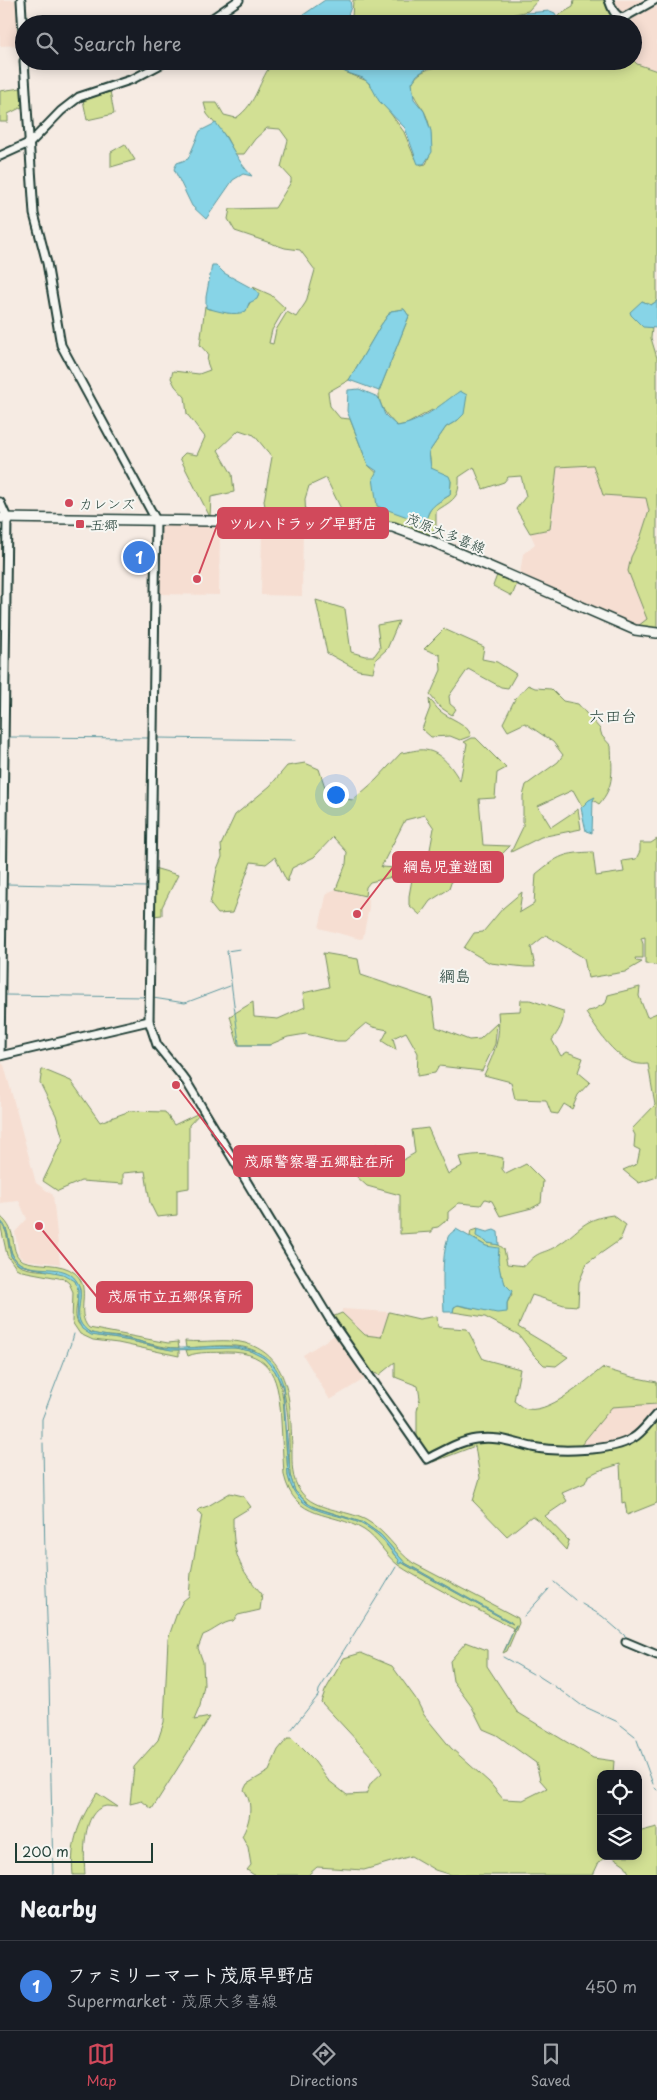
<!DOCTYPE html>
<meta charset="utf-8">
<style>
:root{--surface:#171b24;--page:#242831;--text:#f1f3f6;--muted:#9ea1a6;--line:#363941;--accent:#d1495b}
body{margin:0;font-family:"Playpen Sans","Klee One",sans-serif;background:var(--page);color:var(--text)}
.controls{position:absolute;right:15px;bottom:15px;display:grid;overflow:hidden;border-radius:10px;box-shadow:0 2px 12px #0003}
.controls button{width:45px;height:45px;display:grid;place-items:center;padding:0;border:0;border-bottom:1px solid var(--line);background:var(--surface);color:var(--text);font:25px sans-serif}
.scale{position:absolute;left:15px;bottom:12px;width:138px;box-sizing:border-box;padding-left:5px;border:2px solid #1f3d34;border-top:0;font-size:14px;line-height:18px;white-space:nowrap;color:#1f3d34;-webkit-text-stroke:4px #f6f6f2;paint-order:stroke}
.you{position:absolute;left:335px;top:794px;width:18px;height:18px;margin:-12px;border:4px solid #fff;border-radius:50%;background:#1a73e8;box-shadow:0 0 0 8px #1a73e833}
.badge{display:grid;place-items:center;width:32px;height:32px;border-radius:50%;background:var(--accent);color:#fff;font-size:16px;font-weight:700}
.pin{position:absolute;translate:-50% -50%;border:2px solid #fff;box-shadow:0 1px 5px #0006}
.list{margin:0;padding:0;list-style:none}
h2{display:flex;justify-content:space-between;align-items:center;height:65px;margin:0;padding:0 20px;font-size:21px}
h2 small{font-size:16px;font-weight:400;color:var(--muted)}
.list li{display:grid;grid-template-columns:32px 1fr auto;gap:15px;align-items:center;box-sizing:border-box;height:90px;padding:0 20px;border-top:1px solid var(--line)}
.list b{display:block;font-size:19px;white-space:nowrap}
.list p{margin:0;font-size:16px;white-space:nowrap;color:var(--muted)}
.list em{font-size:16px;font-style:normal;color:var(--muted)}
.icon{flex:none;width:28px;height:28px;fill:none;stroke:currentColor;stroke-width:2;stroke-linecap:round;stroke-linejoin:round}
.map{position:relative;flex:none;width:657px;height:1875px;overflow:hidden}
.search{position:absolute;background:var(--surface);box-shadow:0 2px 12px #0003;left:15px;right:15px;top:15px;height:55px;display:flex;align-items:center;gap:12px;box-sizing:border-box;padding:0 18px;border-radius:28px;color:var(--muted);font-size:19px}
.sheet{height:155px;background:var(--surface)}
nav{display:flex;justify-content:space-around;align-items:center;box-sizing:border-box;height:70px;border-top:1px solid var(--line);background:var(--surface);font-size:14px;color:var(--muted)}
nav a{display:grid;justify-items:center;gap:2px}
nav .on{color:var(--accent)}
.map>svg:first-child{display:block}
.built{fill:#f6ded2}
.green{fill:#d2e094;stroke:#788e64;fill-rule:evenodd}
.water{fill:#87d4e7;stroke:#5d989f}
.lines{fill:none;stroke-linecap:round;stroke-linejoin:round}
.stream{stroke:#5d989f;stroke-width:1}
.tertiary-casing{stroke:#1f3d34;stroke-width:11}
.primary-casing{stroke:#1f3d34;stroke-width:12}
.tertiary{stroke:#f6f6f2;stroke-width:7}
.primary{stroke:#f6f6f2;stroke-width:9}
.poi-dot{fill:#d1495b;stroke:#f6f6f2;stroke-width:2}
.labels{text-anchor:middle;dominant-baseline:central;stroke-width:4;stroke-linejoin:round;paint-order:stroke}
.poi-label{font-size:14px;fill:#1f3d34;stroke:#f6f6f2;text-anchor:start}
.street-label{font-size:14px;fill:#1f3d34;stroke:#f6f6f2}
.quarter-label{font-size:16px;fill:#1f3d34;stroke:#f6f6f2}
.leader{fill:none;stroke:#d1495b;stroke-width:2}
.callout-dot{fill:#d1495b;stroke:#f6f6f2;stroke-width:2}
.callout{fill:#d1495b;stroke:#d1495b;stroke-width:2}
.callout-label{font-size:15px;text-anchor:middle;font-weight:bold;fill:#fff}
</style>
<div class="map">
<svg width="657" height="1875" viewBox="0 0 657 1875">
<rect width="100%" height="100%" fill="#f6ebe3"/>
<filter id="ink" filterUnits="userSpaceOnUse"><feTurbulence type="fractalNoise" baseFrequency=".02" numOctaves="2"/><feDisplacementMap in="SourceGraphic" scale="10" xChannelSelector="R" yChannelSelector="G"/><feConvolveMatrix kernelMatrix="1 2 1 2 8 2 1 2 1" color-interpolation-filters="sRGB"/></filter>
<g filter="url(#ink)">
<g class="built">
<path d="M0,0h17l2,45 -19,1z"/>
<path d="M608,0h49v71l-20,-7 -4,-4v-36h-16z"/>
<path d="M593,465l10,30 43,3 3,13 -9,28 -9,18 4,32 13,30 -10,7 -118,-52 3,-20 12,-10 -5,-11 21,-4 6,-62z"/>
<path d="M220,524l-1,71 -62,-1 1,-69z"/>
<path d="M262,524l41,1 -1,71 -41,-1z"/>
<path d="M336,889l32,9 1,9 -6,31 -3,1 -41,-11 7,-32 3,-4z"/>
<path d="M0,1062l4,3 32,118 17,12 7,69 -35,-4 -6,-4 -4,-24 12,-13 -8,-18 -19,2z"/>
<path d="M342,1309l47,3 -8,25 -16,-2 -23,-22z"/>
<path d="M335,1335l31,43 -36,22 -27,-45z"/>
<path d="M657,1404v7l-21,23 -20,9 -36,3 32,-39z"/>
</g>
<g class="green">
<path d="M353,0h185l-10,11 -44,10 -29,3h-95l-8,-6z"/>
<path d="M574,0h34l9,24h-57l-3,-8 16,-9z"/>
<path d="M633,60l4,4 20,7v230l-6,4 -9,-4 -9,16 8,8 11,3 -1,10 6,20v272l-19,-4 9,-7 -19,-48 3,-14 9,-18 9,-28 -3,-13 -43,-3 -10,-30 -36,2 -7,62 -20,4 -14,-24 10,-13 -5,-20 -13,1 -4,5 -21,7 -9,-22 -15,10c1,21 -6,23 -23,34v16l-7,8 -36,-12 -47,-4 -20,-41 -17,8 -4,13 1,19 -39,-1 -3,-16 8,-44 -18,-22 -15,-5 -21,20 14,24 2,18 -23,5 -1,20 -30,-59 5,-5 12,2 8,-18 -18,-23 -2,-17 -10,-11 -4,-8 2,-7 26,3 11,-4 -3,-8 1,-8 -8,-9 5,-39 3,3h9l11,4 20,-7 3,-5 7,-4 -1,-6 -4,-4 18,8 14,13 -13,22 -3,13 4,1 3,-14 11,-18 9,5 10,-15 9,-32 -15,-20 -15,-2 -50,-17 -7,-12 2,-10 45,-1 16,-26v-4l-10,-11 7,-27 -8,-11 -13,-1 -12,11 -11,15h-9l-9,-17 -19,-23 -3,-11h13l7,12 12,3c22,-15 22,-38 38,-57h58l13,11 22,9 37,51 10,24 7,9 5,-1c8,-15 6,-38 -2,-53 -6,-10 -12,-14 -12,-28 10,-17 21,-12 37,-22zM404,309l5,7 -30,75c-1,15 8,25 18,35l10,-2 25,-14 26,10 -12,7 -17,25 2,16 20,13 -1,14 -18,11 -6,12 -58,-53 -18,-46 -10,-1 -10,-12 -2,-14 21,-12 32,-55 10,-14z"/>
<path d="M21,88l1,19 -14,7v8h-8v-31z"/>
<path d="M110,91l4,23 -27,6 -4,-20z"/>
<path d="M125,144l10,16 -24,7v-15z"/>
<path d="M500,573l18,8 -6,15 -19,-10 4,-11z"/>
<path d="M316,600l29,9 6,43 14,4h9l6,-8 -3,-23 22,-4 -12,28 -11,10 -3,13 -15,-2 -31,-17z"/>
<path d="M444,629l40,18 -2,12 15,3 19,12 -8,14 -7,-1 -33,-18 -19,27 1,8 6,5 -4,6 -12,-8 -10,-12 11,-25 -1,-15 -16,-6z"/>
<path d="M528,685l7,3 16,1 12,12 15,3 22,25 2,7 9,10c1,24 4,40 -12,58l-6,-4 -10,8 -10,-18 -35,16 13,21 27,-18 3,20 -40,8 -30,15 12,-25v-31l3,-11 32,-23 5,-7 -10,-13 -28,-19 -17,8 -5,-8 12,-24z"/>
<path d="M429,699c5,4 7,9 11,12 9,8 28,12 31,25l-11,4 -10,-4 -19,1 -9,-8 8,-21z"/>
<path d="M472,738h4l30,30 -9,5 -2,25 -16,1 4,46 27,1c-23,23 -24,27 -57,31l-4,12 -19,12 -10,14 -11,-10v-9l5,-28 15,-13 5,-27 -9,-13 -20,5 -24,47 17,1 -6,9 -22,5 -4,5 -1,9 -29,-7 10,-25 1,-12 -14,-15 -19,20 -22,11 -5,14 -12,-25 -9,7 -15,-2 -19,51 -14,1 -8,-10 7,-35 5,-12 -1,-12 14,-30 35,-29 17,-20 18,-3 14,6 9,27 25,4 23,-20 25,-27c8,-1 17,-4 24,-3 17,2 28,19 35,31l7,-37 -3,-2z"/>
<path d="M657,839v126l-12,-1v-27l-4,1 2,6v14h-8l1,3 6,1 -17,10 -37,6 -4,-20 -38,-23 -15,12 4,20h-10l-35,-4 -26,-15 10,-15 9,-1 20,-24 19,-16 -3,21 15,-9 2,-30c23,-19 28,-21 57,-22l3,24 28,-4 -2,-11 14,-2 4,-8v-8h11z"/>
<path d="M154,868l24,7 -16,32v8l-9,1z"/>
<path d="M323,953l35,6 3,16 71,24 4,28 33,13 11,-1 17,-16 -2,21 -13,27 -43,-5 -4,7 -18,3 1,-23 -12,-21 -13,6 3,12 -14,-9 6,-11 -15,-3 -7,-4 -21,18h-8l-31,-7 -18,3 -19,8h-31l-8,-29 23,-14 1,15 24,2 27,-12 -2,-14 26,-6z"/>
<path d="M640,987l-1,9 8,21 10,-4v164l-18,6 -16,-13 14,-6 3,-14 -6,-3 1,-12 -3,-6 23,-24 -7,-41c-28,4 -48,-30 -62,-51l2,-2 5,-1 13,-7 2,-8z"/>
<path d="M521,1000h9l33,11c2,11 -5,21 -11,29l9,16 6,-4 16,6 -5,14 12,10 -12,13 -6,14 -8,-5 -6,10 -7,-1 -5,-13 -31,-1 -4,-17 -27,-7c11,-24 17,-37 14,-63l22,-1z"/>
<path d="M42,1069l29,12 29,41 30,-11 35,1 9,13 27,-13 -12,13v63l-12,2v25l-20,2 -7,-14 -5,-32 -22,2v11l-42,-3 -23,10 -15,-10 20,-42 -7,-24 -16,-32z"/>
<path d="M428,1128l20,46 14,-8 -3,-9c19,-3 25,-4 44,1l-1,11 4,5 20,-10 17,17 -2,22 -9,5 -32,8 -8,-15 -7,-2 -4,6 -22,-2 -11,9v7l-10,8 -6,1v4l-32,2v-39l-33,-9 -22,-20 20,-17 13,-5 10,11 15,5 12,-7 -3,-23z"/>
<path d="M613,1215l13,10 -6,15 -33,23 -8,19 -1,24 -14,-1 -32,-10 -14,32 50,30 -12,9 -12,-1 -10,-10 -15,-20 -34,-18 -32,-5 1,-5 3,-2 14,3 36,3v-8l5,-9c-9,-11 -17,-28 -13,-43l-13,-5 -16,-10 1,-5 6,-2v4l10,10 12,2 5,4 3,15 18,2c14,-17 18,-11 33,-21 23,-15 24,-26 55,-30z"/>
<path d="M0,1216c20,17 8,32 21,44 17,7 39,1 54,13 18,16 -1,39 14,55l79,15 10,-1 1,6c-20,0 -37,-7 -57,-11 -9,-1 -21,-1 -30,-4 -6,-2 -11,-7 -13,-13 -4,-12 6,-27 -2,-38 -14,-19 -45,-7 -60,-21 -11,-10 -4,-29 -17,-41z"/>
<path d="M0,1223c13,11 3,34 20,43 16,8 44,0 55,15 9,13 -4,29 3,42 2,3 7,9 11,10 12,5 28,5 41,8 17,3 32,9 49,9v6l-61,-13 -25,-3 -13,-6 -8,-12 1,-30 -4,-9 -5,-4 -42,-8 -6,-3 -9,-13z"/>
<path d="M389,1312l30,7 18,-3 1,11 29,2 16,30 37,10 -6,32c3,2 7,6 10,7 22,9 62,-27 78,-40l30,9 25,5v22l-45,3 -31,38 38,1 38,-28v85l-30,12 -2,-13 -3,1 -2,-39 -22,7 -10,5 -3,7 -23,10 5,8 -22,15 24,25 -3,9 -27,-29 -7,-5 -25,20 -34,-35 7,-23 -5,-32 -42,16 -16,-21v-30l3,-13 -2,-12 -23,-9v-15l-16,13 -11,-5 -36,-53 10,-4 23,22 16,2z"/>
<path d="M185,1341c19,2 42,-3 60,2 48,14 45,65 47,105 0,16 -1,31 9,44 14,19 44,17 65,28 20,11 29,30 47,43l105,55 1,5 -12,28 -4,2 13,-28 -4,6 1,-3c-29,-15 -57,-29 -85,-45 -10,-6 -20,-11 -30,-18 -13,-10 -20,-26 -34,-35 -33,-20 -69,-8 -80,-55 -1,-18 -2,-36 -3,-54 -2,-39 -7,-70 -55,-69 -12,1 -27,-1 -38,4l-2,-6c16,-1 34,-4 50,-2 46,5 47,42 49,78 1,17 2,33 3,50 10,43 55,32 84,54 13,9 19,25 32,34l109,60 -108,-61 -24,-28 -17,-12 -53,-17 -16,-15 -5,-16c-3,-43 7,-124 -54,-129 -16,-1 -34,1 -50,2z"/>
<path d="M230,1493l13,3 8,11 -18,11c0,36 5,49 29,76l-2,16 -22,5 -5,6c-11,1 -19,10 -30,14l-5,13 5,14 1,23 -4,21 -6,14 16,-3 -58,92 -10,-8 -12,3 4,-37 24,-27 6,-18 4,-83 10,-29 5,-9 6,-5 2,-23 11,-58 -5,-4 2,-2 9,-3z"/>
<path d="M466,1642l21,8v16l30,46 76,46 21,3 -1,13h-12v82h8l-10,6 -6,13h-142l-16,-5 -24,-14 -47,14 -47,-3 -9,8h-54l-7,-5 4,-5 -3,-18 -6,-11c8,-14 12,-32 2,-46l3,-6 22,-13 9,-21 10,-12h4l20,20 16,22 19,15 19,-1 5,-11 11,-10 -10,-16 -51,-55 4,-11 19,-33 17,-5 31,13 24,33 8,16 27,33 38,34 14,17 20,1 24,-12 -7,-8 -4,-17 -39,-28 -14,-6 -11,-22 -19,-26 -3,-20z"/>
<path d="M97,1793l21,14c-3,0 -8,-1 -12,-1 -25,4 -22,52 -21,69h-12c-3,-34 6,-54 24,-82z"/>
<path d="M657,1827v48h-27l-5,-10 -13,-9h26v-24z"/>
</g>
<g class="water">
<path d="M325,0h25l1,7 -3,8 5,9h-63z"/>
<path d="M550,11l5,2 5,11h-80l46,-11z"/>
<path d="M332,61h94v8l-9,6 -5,8 2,16 10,12 7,20 1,21 -8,12h-6l-2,-5 -11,-31 -26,-27 -9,-17 -7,-6 -18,-6z"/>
<path d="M216,123c14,18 20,37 36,53l-9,-2 -10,6 -27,39 -14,-13 -18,-37 3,-6 11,-4 12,-28z"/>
<path d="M212,265h4l8,8 33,18 2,3 -2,5 -8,4 -3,8c-12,6 -27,0 -40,-3v-11z"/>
<path d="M642,301l9,4 6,-4v27l-14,-1 -12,-12 -1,-3z"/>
<path d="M404,309l5,7 -30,75 -30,-11 32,-55 10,-14z"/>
<path d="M359,389l19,8 7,18 12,11c24,-3 44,-22 63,-35l7,4 -3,19 -6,6 -12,7 -17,25 2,16 18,8 2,5 -1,14c-11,7 -25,13 -23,29l-50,-18 -4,-28 4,-7 -9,-6 -21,-54 1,-21z"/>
<path d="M595,797l-2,3 -1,33 -6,-2 -5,-23 8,-8z"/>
<path d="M0,1220c13,12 5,32 18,42 15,12 46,0 58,18 13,19 -10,38 15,53 14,3 28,4 42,7 12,2 25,8 37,8 41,2 98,-17 113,37l7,90 5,16 12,12 9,5 48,15 17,12 24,28 106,59v1l-110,-61 -1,2 -2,-1 1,-3c-11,-12 -17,-25 -32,-33 -30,-18 -69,-8 -79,-51l-5,-88 -8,-17 -11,-13 -14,-7 -15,-3 -64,2 -39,-9 -41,-6 -9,-6 -5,-10 1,-29 -3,-9 -12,-7 -44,-9 -8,-9 -4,-23z"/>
<path d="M456,1229l30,17 13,2 -1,12 3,16 2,1 2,7 7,7 -5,12v9l-10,1 -39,-8 -4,2 -1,5h-9c-1,-22 -3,-54 4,-75 1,-3 5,-5 8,-8z"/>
<path d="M477,1229l10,3 7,-2 4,2 1,13 -11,-2 -12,-7z"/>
</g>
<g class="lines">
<g class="stream">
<path d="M8,737l141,1"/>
<path d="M157,738l139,2"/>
<path d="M6,884l141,3"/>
<path d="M240,949l-13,2 12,92v2h31"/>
<path d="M4,995l140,2"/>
<path d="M153,998l32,5 45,-17"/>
<path d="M72,1341l2,-7"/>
<path d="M42,1439v-20l29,-76"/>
<path d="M43,1443l2,115"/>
<path d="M45,1560l4,116"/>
<path d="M554,1582l21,18"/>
<path d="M381,1592l15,-25"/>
<path d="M582,1604l20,12 29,25"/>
<path d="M524,1616l25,-27"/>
<path d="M505,1650l11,-25"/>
<path d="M503,1657l9,5"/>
<path d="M514,1663l19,11"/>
<path d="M537,1675l14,9"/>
<path d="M49,1677l2,104"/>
<path d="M554,1686l10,7"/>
<path d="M567,1695l4,3"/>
<path d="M573,1699l8,6 37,17"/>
<path d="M621,1725l14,11"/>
<path d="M291,1730l27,-34 1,-6 60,-96"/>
<path d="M637,1740l16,44"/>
<path d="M51,1782l2,93"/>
<path d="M655,1788l2,2"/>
</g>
<g class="tertiary-casing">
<g id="tertiary">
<path d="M21,0l3,50"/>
<path d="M609,0c3,8 5,16 14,18l32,-18"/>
<path d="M204,24l35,-24"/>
<path d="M24,61l10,153 13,49 14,82 95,175 -7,501 8,24 29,36 143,237 98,141c15,-7 32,-18 49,-20 22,-3 35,3 56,8 24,5 80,5 101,-9 9,-5 16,-16 24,-24"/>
<path d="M0,156l31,-14 30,-31 18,-14 54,-18 34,-18"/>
<path d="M0,502l7,16 -7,538"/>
<path d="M0,1056l149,-35"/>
<path d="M626,1642l31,13"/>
</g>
</g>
<g class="primary-casing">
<path id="primary" d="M0,518l354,5 39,4 38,14 204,89 22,3"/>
</g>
<use href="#tertiary" class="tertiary"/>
<use href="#primary" class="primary"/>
</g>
</g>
<g class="poi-dot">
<circle cx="69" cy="503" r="5"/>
<rect x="75" y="519" width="10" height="10" rx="2.5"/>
</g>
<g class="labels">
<g class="poi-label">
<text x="79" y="503">カレンズ</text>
<text x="90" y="524">五郷</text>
</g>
<g class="street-label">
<text transform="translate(446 533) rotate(22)">茂原大多喜線</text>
</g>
<g class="quarter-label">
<text x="613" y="715">六田台</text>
<text x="455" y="975">綱島</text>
</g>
</g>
<path class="leader" d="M197 579L218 523M357 914L393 867M176 1085L234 1161M39 1226L97 1297"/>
<g class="callout-dot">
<circle cx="197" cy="579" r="5"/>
<circle cx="357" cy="914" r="5"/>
<circle cx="176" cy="1085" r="5"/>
<circle cx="39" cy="1226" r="5"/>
</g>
<g class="callout">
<rect x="218" y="508" width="170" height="30" rx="5"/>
<rect x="393" y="852" width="110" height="30" rx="5"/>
<rect x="234" y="1146" width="170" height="30" rx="5"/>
<rect x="97" y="1282" width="155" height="30" rx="5"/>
</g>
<g class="callout-label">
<text x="303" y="529">ツルハドラッグ早野店</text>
<text x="448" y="872">綱島児童遊園</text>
<text x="319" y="1167">茂原警察署五郷駐在所</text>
<text x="175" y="1302">茂原市立五郷保育所</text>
</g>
</svg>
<div class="controls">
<button><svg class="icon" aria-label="locate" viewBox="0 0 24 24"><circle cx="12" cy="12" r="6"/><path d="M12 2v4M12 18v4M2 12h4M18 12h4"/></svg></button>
<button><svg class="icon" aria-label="layers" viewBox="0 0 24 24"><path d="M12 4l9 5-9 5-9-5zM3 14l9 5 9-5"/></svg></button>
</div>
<div class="scale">200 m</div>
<div class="you"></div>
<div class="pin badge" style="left:139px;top:557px;background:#3f7fe0">1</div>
<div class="search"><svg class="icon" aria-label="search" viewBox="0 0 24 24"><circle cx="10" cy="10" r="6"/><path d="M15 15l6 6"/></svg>Search here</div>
</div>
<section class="sheet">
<h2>Nearby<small></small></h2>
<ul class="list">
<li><span class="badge" style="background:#3f7fe0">1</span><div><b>ファミリーマート茂原早野店</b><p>Supermarket · 茂原大多喜線</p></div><em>450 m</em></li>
</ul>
</section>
<nav>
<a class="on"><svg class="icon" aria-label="map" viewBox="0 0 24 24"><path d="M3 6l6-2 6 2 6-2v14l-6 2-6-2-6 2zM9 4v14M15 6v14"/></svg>Map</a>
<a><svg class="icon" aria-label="directions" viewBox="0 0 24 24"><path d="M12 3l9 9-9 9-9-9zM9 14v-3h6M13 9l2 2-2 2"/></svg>Directions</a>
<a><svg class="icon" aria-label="saved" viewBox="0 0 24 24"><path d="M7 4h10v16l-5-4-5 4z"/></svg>Saved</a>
</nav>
